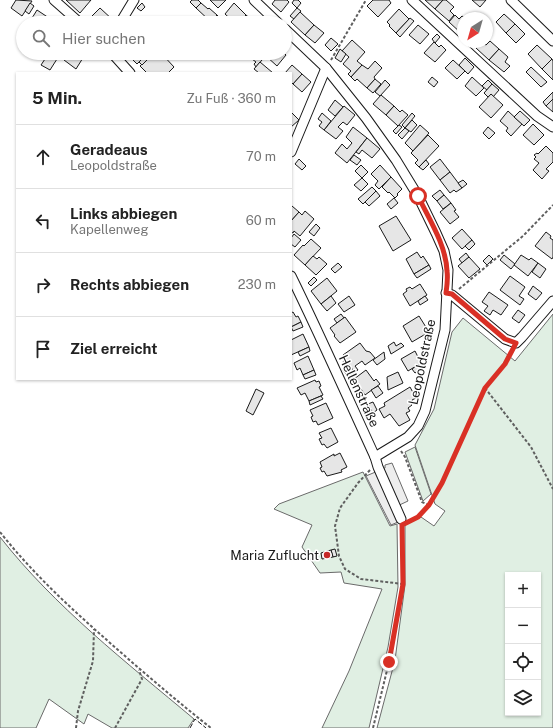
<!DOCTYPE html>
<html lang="de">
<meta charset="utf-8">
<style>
:root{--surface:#fff;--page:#f2f2f2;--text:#222;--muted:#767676;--line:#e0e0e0}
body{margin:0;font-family:"Public Sans",sans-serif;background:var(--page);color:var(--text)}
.controls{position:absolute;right:12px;bottom:12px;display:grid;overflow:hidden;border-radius:0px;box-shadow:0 1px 3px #0004}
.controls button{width:36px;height:36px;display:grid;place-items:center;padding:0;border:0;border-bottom:1px solid var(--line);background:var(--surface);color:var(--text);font:20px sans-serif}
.compass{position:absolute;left:457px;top:12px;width:36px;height:36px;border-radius:50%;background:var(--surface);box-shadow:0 1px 3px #0004;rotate:217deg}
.stop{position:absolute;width:12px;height:12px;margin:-9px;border:3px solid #d93025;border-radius:50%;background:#fff}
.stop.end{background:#d93025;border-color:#fff;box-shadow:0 1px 4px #0008}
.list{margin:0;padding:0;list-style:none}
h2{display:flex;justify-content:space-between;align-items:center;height:52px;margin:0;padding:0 16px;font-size:17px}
h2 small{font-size:13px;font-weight:400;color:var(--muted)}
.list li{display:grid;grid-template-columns:26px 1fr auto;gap:12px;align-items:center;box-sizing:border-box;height:64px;padding:0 16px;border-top:1px solid var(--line)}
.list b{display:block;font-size:15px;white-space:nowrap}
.list p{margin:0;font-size:13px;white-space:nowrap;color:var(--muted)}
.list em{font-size:13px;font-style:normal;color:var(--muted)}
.icon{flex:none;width:22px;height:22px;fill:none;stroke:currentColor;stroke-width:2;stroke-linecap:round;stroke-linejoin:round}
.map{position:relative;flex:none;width:553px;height:728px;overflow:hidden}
.search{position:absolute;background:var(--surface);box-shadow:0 1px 3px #0004;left:16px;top:16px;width:276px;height:44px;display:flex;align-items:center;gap:10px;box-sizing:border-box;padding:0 14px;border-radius:22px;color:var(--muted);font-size:15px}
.panel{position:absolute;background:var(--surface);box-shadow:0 1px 3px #0004;left:16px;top:72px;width:276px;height:308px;border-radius:0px}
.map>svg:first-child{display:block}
.green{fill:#e0efe3;stroke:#6a6a6a;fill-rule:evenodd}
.parking{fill:#ededed;stroke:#6a6a6a}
.building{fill:#e6e6e6;stroke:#1a1a1a}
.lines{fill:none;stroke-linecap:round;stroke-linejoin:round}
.street-casing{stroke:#1a1a1a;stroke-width:11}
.path{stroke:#5f5f5f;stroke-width:2;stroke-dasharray:3 2;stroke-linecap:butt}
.street{stroke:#fff;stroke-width:9}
.fence{stroke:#1a1a1a;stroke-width:1;stroke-dasharray:5 2;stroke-linecap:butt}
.route{stroke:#d93025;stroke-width:5}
.poi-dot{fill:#c62828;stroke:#fff;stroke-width:1.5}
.labels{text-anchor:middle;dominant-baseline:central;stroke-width:3;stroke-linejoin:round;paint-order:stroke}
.street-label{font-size:13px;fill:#1a1a1a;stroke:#fff}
.poi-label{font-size:13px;fill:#1a1a1a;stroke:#fff;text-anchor:end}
</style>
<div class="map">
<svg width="553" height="728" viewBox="0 0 553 728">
<rect width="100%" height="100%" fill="#fff"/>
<g class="green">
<path d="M553,314v414h-176l18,-68 10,-75v-60l16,-8 13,9 11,-15 -10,-7 -20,-59 19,-36 18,-77 11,-14 52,43zM508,575h30v138h-30z"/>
<path d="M415,447l16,47 -8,7 -18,-49z"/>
<path d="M363,472l27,54 7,-2 1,63 -10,60 -19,81h-47l27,-57 33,-82 -38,-6 -3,-11 -21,1 -18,-26 10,-22 -38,-16 5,-5z"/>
<path d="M0,537c55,70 126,125 194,182l-6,9h-76l-24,-14 -4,10 -35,-25 -13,29h-36z"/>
</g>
<path class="parking" d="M392,463l16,38 -15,7 5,14 -7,3 -25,-49 19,-8v-3z"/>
<g class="building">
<path d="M16,0l16,1 -10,15 -11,-8z"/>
<path d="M66,0h25l-11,13z"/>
<path d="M192,0h6l3,3 -5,5 -6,-6z"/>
<path d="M210,0h16l-8,8z"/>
<path d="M275,0h12l2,2 -8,10 -9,-8z"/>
<path d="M294,0h4l3,3 -4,5 -5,-5z"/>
<path d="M373,0h16l2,3 -13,14 -11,-11z"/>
<path d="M425,0h18l-8,9z"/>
<path d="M443,0h3l8,7 -4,4 4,4 -5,6 -14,-12z"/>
<path d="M472,0h14l-6,7z"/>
<path d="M30,3l4,3 -5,8 -4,-3z"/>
<path d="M142,3l3,4 -4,4 -4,-3z"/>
<path d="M201,3l7,6 1,-1 8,7 -6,7 -15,-14z"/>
<path d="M234,3l12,12 -7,8h-4l-10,-9z"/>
<path d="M100,8l14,13 -3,2h-14l-6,-6z"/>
<path d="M297,8l4,3 -7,8 -4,-3z"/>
<path d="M399,9l10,10 -13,14 -7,-7 1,-1 -3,-3z"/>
<path d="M37,10l12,8 -3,5h-17z"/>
<path d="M300,12l14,13 -9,10 -14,-13z"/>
<path d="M504,14l11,10 -9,9 -10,-11z"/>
<path d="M217,15l6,6 -2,2h-9l-1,-1z"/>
<path d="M246,15l6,5 1,-2 5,4 -19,1z"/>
<path d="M455,15l4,4 3,-3 3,2h-2l-1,16 -13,-12z"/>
<path d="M410,18l4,3 -14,16 -4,-4z"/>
<path d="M515,24l10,10 -9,9 -10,-10z"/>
<path d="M314,25l10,8 -9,10 -10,-8z"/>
<path d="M418,25l11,9 -9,10 -11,-9z"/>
<path d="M437,34l3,3 -5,6 -3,-4z"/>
<path d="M331,38l7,6 -7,7 -6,-6z"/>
<path d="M352,40l13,12 -8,9 5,4 -11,12 -3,-3 3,-3 -8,-7 6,-7 -7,-6z"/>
<path d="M490,41l9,8 -10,11 -13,-12 5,-6 5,3z"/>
<path d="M434,42l5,5 2,-2 5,5 -11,12 -11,-9z"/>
<path d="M537,45l15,14 -10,10 -14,-15z"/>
<path d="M340,49l6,5 -5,8 -6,-4z"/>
<path d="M499,49l9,8 -3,5 5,4 -6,6 -15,-12z"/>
<path d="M49,53l8,6 -7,11 -9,-5z"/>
<path d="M67,53h19l-10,16 -12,-9 4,-6z"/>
<path d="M126,53h14l-7,7z"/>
<path d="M140,53l7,1 -10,10 -4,-4z"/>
<path d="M154,53h7l13,14 -6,6h-21l-7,-7z"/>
<path d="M269,53h15l2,2 -9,11 -11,-10z"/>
<path d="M256,55l6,5 -6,7 -2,-3 2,-2 -4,-3z"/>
<path d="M145,56l3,3 -6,6 -3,-3z"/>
<path d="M465,58l9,9 -6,7 -9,-9z"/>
<path d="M552,59l1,2v19l-11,-11z"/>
<path d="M453,60l12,11 -8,8 -12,-11z"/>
<path d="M375,61l7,7 -8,9 1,2 -8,9 -10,-9 -2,2 -4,-4 11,-12 6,4z"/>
<path d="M260,62l13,11h-14l-5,-4z"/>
<path d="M292,65l10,9 -9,10 -2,-2v-9h-6z"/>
<path d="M531,67l16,15 -6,5 -15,-15z"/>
<path d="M302,74l9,8 -9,10 -9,-8z"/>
<path d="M432,77l6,5 -4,5 -6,-5z"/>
<path d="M472,77l12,11 -8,8 -11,-10z"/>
<path d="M375,79l6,5 -8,9 -6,-5z"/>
<path d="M385,80l5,5 -10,11 -5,-4z"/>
<path d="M488,80l4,4 -5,6 -5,-4z"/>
<path d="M492,84l7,6 -6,7 -2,-3 -3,3 -4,-4z"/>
<path d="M553,92v7l-7,7 -3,-4z"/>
<path d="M491,94l12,11 -12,13 -12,-11z"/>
<path d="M381,95l13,11 -8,9 -13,-11z"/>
<path d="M553,99v13l-7,-6z"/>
<path d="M335,100l8,7 -8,9 -7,-6z"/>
<path d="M344,106l11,9 -8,10 -4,-3 -5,5 5,4 -7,8 -12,-9z"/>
<path d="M394,106l6,6 2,-2 6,5 -10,11 -12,-11z"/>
<path d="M508,111l14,13 -11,12 -5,-5 2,-3 -8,-7z"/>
<path d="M520,111l10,9 -6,6 -10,-9z"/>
<path d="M291,112l8,8 -8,7z"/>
<path d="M322,113l9,8 -7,9 -5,-4 3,-4 -4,-3z"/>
<path d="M412,113l3,3 -10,12 -3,-3z"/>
<path d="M412,120l5,5 -6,7 -6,-4z"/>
<path d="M533,124l11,11 -10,10 -11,-10z"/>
<path d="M399,125l3,2 -6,7 -3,-3z"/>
<path d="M420,125l9,8 -16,18 -8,-8z"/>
<path d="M353,127l14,11 -20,25 -12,-10 7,-9 5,5 5,-6 -6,-6z"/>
<path d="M488,127l7,6 -6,6 -6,-6z"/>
<path d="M405,128l4,3 -7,8 -4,-4z"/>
<path d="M428,135l11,11 -20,21 -4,-4 3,-3 -7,-7z"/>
<path d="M367,138l13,11 -8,9 -10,-8 -3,4 -3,-2z"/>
<path d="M546,146l7,7v9l-7,7 3,2 -7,8 -9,-9 6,-7 -5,-4 2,-2 -2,-2 3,-2 1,1z"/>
<path d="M354,155l7,5 -4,5 -7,-5z"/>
<path d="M299,159l7,7 -4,4 -7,-6z"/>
<path d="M440,159l10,13 -10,8 -10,-13z"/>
<path d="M426,160l3,4 -6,6 -4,-3z"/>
<path d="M361,165l7,7 -6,6 -7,-7z"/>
<path d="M380,165l11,12 -12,12 -4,-4 3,-4 -7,-7z"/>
<path d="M450,172l12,16 -6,4 -2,-2 -4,3 -10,-13z"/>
<path d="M391,177l11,12 -5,5 1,1 -3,3 -6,-6 -1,1 -6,-6z"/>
<path d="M362,178l6,6 -7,7 -7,-6z"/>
<path d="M463,180l4,4 -5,4 -4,-5z"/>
<path d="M372,187l4,4 -13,13 -5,-5z"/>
<path d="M440,190l4,5 -7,6 -5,-5z"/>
<path d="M376,191l4,5 -11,10 -4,-4z"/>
<path d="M444,195l7,8 -8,6 -6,-8z"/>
<path d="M394,198l4,5 -7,6 -4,-5z"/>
<path d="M451,203l5,7 -2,1 5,6 -9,7 -10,-12z"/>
<path d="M292,206l7,6 -8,9v-14z"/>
<path d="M305,211l9,8 -14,17 -6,-5 -1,2 -2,-1v-11l8,-9 3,3z"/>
<path d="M396,216l15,24 -18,11 -14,-25z"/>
<path d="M316,224l4,4 -6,8 -5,-4z"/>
<path d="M462,229l10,11 -10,9 -10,-11z"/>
<path d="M546,232l5,4 -1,2 3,2v17l-1,2 -17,-13z"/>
<path d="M294,234l7,6 -6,7 -4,-3v-6z"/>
<path d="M311,239l10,9 -16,17 -11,-10 9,-10 1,1z"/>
<path d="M472,240l3,4 -6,6 -4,-4z"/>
<path d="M417,252l4,6 2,-2 6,9 -15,9 -8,-15z"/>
<path d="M466,253l3,4 -7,6 -3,-4z"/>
<path d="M489,255l4,4 -6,6 -4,-4z"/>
<path d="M504,255l11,9 -4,5 -11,-9z"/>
<path d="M521,255l8,5 2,-2 7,5 -10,13 -14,-11z"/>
<path d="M313,256l4,3 2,-2 8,7 -11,11 -11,-10z"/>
<path d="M469,257l11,12 -11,9 -11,-12z"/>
<path d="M338,263l4,4 -7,6 -4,-4z"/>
<path d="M538,263l8,6 -6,9 -8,-6z"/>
<path d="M429,265l2,4 -14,9 -3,-4z"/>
<path d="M510,276l15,11 -6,9 5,3 -4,6 -20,-15z"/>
<path d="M314,277l3,3 -6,6 -3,-3z"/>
<path d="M327,278l10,13 -16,13 -10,-13z"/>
<path d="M420,284l7,11 -17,11 -7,-12 4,-3 -1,-2 4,-2 2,2z"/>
<path d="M533,286l9,7 -6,7 -8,-6z"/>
<path d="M489,292l19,13 -7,10 -8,-5 -3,5 -6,-4 4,-5 -6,-4z"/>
<path d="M331,296l5,7 -9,8 -6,-7z"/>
<path d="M349,296l6,9 -11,7 -6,-8z"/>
<path d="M425,296l3,4 -8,5 -2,-4z"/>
<path d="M518,310l7,5 -6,8 -7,-5z"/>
<path d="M293,312l3,5 2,-1 3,6 -10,5v-14z"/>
<path d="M341,314l3,4 -7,5 -3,-4z"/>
<path d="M419,316l10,16 -17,10 -9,-16z"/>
<path d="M345,317l11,15 -16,11 -6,-7 1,-1 -5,-7z"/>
<path d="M301,322l2,5 -10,4 -2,-4z"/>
<path d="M303,334l6,13 -18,8v-15z"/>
<path d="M394,342l2,4 5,-3 3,3 -13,8 -3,-8z"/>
<path d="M360,343l6,8 4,1 5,6 -10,7 -3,-4 -7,5 3,4 -4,2 -6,-9 -2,2 -3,-4 3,-2 -3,-4z"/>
<path d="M309,347l1,4 -10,5 -2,-4z"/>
<path d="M415,351l6,12 -13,8 -7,-12z"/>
<path d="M384,352l1,7 -8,6 -4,-5z"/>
<path d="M308,356l6,14 -11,5 -3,-7 -3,2 -3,-7z"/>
<path d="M421,363l3,4 -9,6 -3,-4z"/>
<path d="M350,366l4,6 -6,5 -5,-7z"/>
<path d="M314,370l2,5 -11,4 -2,-4z"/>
<path d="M366,370l8,11 2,-2 4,5 -15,11 -11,-16z"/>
<path d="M398,372l5,11 -15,7 -1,-13z"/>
<path d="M315,380l1,2 3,-1 2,5 -2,1 4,8 -14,6 -4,-8 -4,2 -4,-7z"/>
<path d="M378,386l5,7 -7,5 -5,-8z"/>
<path d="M410,387l6,11 -4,2 1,2 -2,2 1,1 -4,3 2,3 -4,2 4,7 -11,6 -9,-12 -6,4 -5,-9 6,-3 -1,-3z"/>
<path d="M256,389l8,4 -11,22 -7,-4z"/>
<path d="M321,396l2,3 -13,6 -1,-4z"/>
<path d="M373,402l4,8 -4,3 -5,-9z"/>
<path d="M326,403l7,15 -15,7 -2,-4 -3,1 -2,-5 2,-1 -3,-6z"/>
<path d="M331,428l7,14 -11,6 -3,-4 -2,1 -3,-6 3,-1 -3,-5z"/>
<path d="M340,453l7,14 -6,3 1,2 -15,4 -3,-5 -2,1 -2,-4 2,-1 -2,-5 14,-8v2z"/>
<path d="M335,549l2,7 -4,1 -2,-7z"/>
<path d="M331,550l2,7 -11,2 -1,-6z"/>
</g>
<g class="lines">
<g class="street-casing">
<g id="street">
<path d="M54,0l26,23"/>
<path d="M254,0l24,23"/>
<path d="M412,0l125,116 16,11"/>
<path d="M511,0l42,41"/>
<path d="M120,23l14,-23"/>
<path d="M285,29l41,39 40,50 30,42 22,36 18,37 8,18 4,19 -3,60 -20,81 -7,15 -10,11 -33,20"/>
<path d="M112,53l18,20"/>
<path d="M291,152l35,-84"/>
<path d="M291,276c29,59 56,120 84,181l3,10 23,52"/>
<path d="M446,293l6,2 53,44 11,4 6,-6 31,-36"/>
</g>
</g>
<g class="path">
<path d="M331,60l35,-60"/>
<path d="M459,289l64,-53 30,-31"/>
<path d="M485,388l46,59 22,42"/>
<path d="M401,451l4,6 17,45 7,3"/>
<path d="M370,470l-12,13 -18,25 -5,18 4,30 6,13 16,10 42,5"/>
<path d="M410,521l8,-4 11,-12 13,-22 43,-95 20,-25 7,-12"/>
<path d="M0,532c30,38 64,70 100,102 36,32 73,64 111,94"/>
<path d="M76,728l2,-17 15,-50 1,-32"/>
<path d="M115,728l27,-49 -3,-9"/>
<path d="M373,728l16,-66 14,-78 -1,-56"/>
</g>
<use href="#street" class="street"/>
<path class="fence" d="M190,728l5,-9 11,9"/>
</g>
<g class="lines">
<path class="route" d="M389,662l14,-78 -1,-59 16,-8 11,-12 13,-22 43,-95 20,-24 11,-21 -11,-4 -53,-45 -6,-1c1,-7 2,-15 1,-22 -1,-26 -18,-52 -29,-75"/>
</g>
<circle class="poi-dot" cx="327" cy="555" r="4"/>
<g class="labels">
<g class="street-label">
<text transform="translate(422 362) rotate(-78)">Leopoldstraße</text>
<text transform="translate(359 391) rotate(65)">Hellenstraße</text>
</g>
<g class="poi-label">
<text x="319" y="555">Maria Zuflucht</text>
</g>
</g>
</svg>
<div class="controls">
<button>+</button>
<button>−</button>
<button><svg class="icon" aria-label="locate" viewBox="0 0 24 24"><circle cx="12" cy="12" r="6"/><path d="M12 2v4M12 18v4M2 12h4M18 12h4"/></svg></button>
<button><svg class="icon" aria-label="layers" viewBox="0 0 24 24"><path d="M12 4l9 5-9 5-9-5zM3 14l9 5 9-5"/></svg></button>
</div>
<svg class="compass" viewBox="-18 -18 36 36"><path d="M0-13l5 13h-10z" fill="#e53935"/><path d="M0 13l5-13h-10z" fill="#767676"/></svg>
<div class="stop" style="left:418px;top:196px"></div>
<div class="stop end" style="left:389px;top:662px"></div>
<div class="search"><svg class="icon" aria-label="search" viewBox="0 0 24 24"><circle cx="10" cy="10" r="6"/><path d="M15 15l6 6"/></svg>Hier suchen</div>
<section class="panel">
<h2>5 Min.<small>Zu Fuß · 360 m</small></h2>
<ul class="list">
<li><svg class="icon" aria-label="ahead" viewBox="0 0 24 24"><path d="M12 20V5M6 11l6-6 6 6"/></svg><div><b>Geradeaus</b><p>Leopoldstraße</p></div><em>70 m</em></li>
<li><svg class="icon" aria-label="left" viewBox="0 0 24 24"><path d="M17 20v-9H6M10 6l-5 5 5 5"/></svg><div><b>Links abbiegen</b><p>Kapellenweg</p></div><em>60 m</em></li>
<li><svg class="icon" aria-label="right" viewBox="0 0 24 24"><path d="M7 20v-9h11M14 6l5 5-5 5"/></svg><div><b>Rechts abbiegen</b></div><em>230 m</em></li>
<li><svg class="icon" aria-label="arrive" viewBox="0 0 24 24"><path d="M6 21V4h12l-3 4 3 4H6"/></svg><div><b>Ziel erreicht</b></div></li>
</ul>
</section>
</div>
